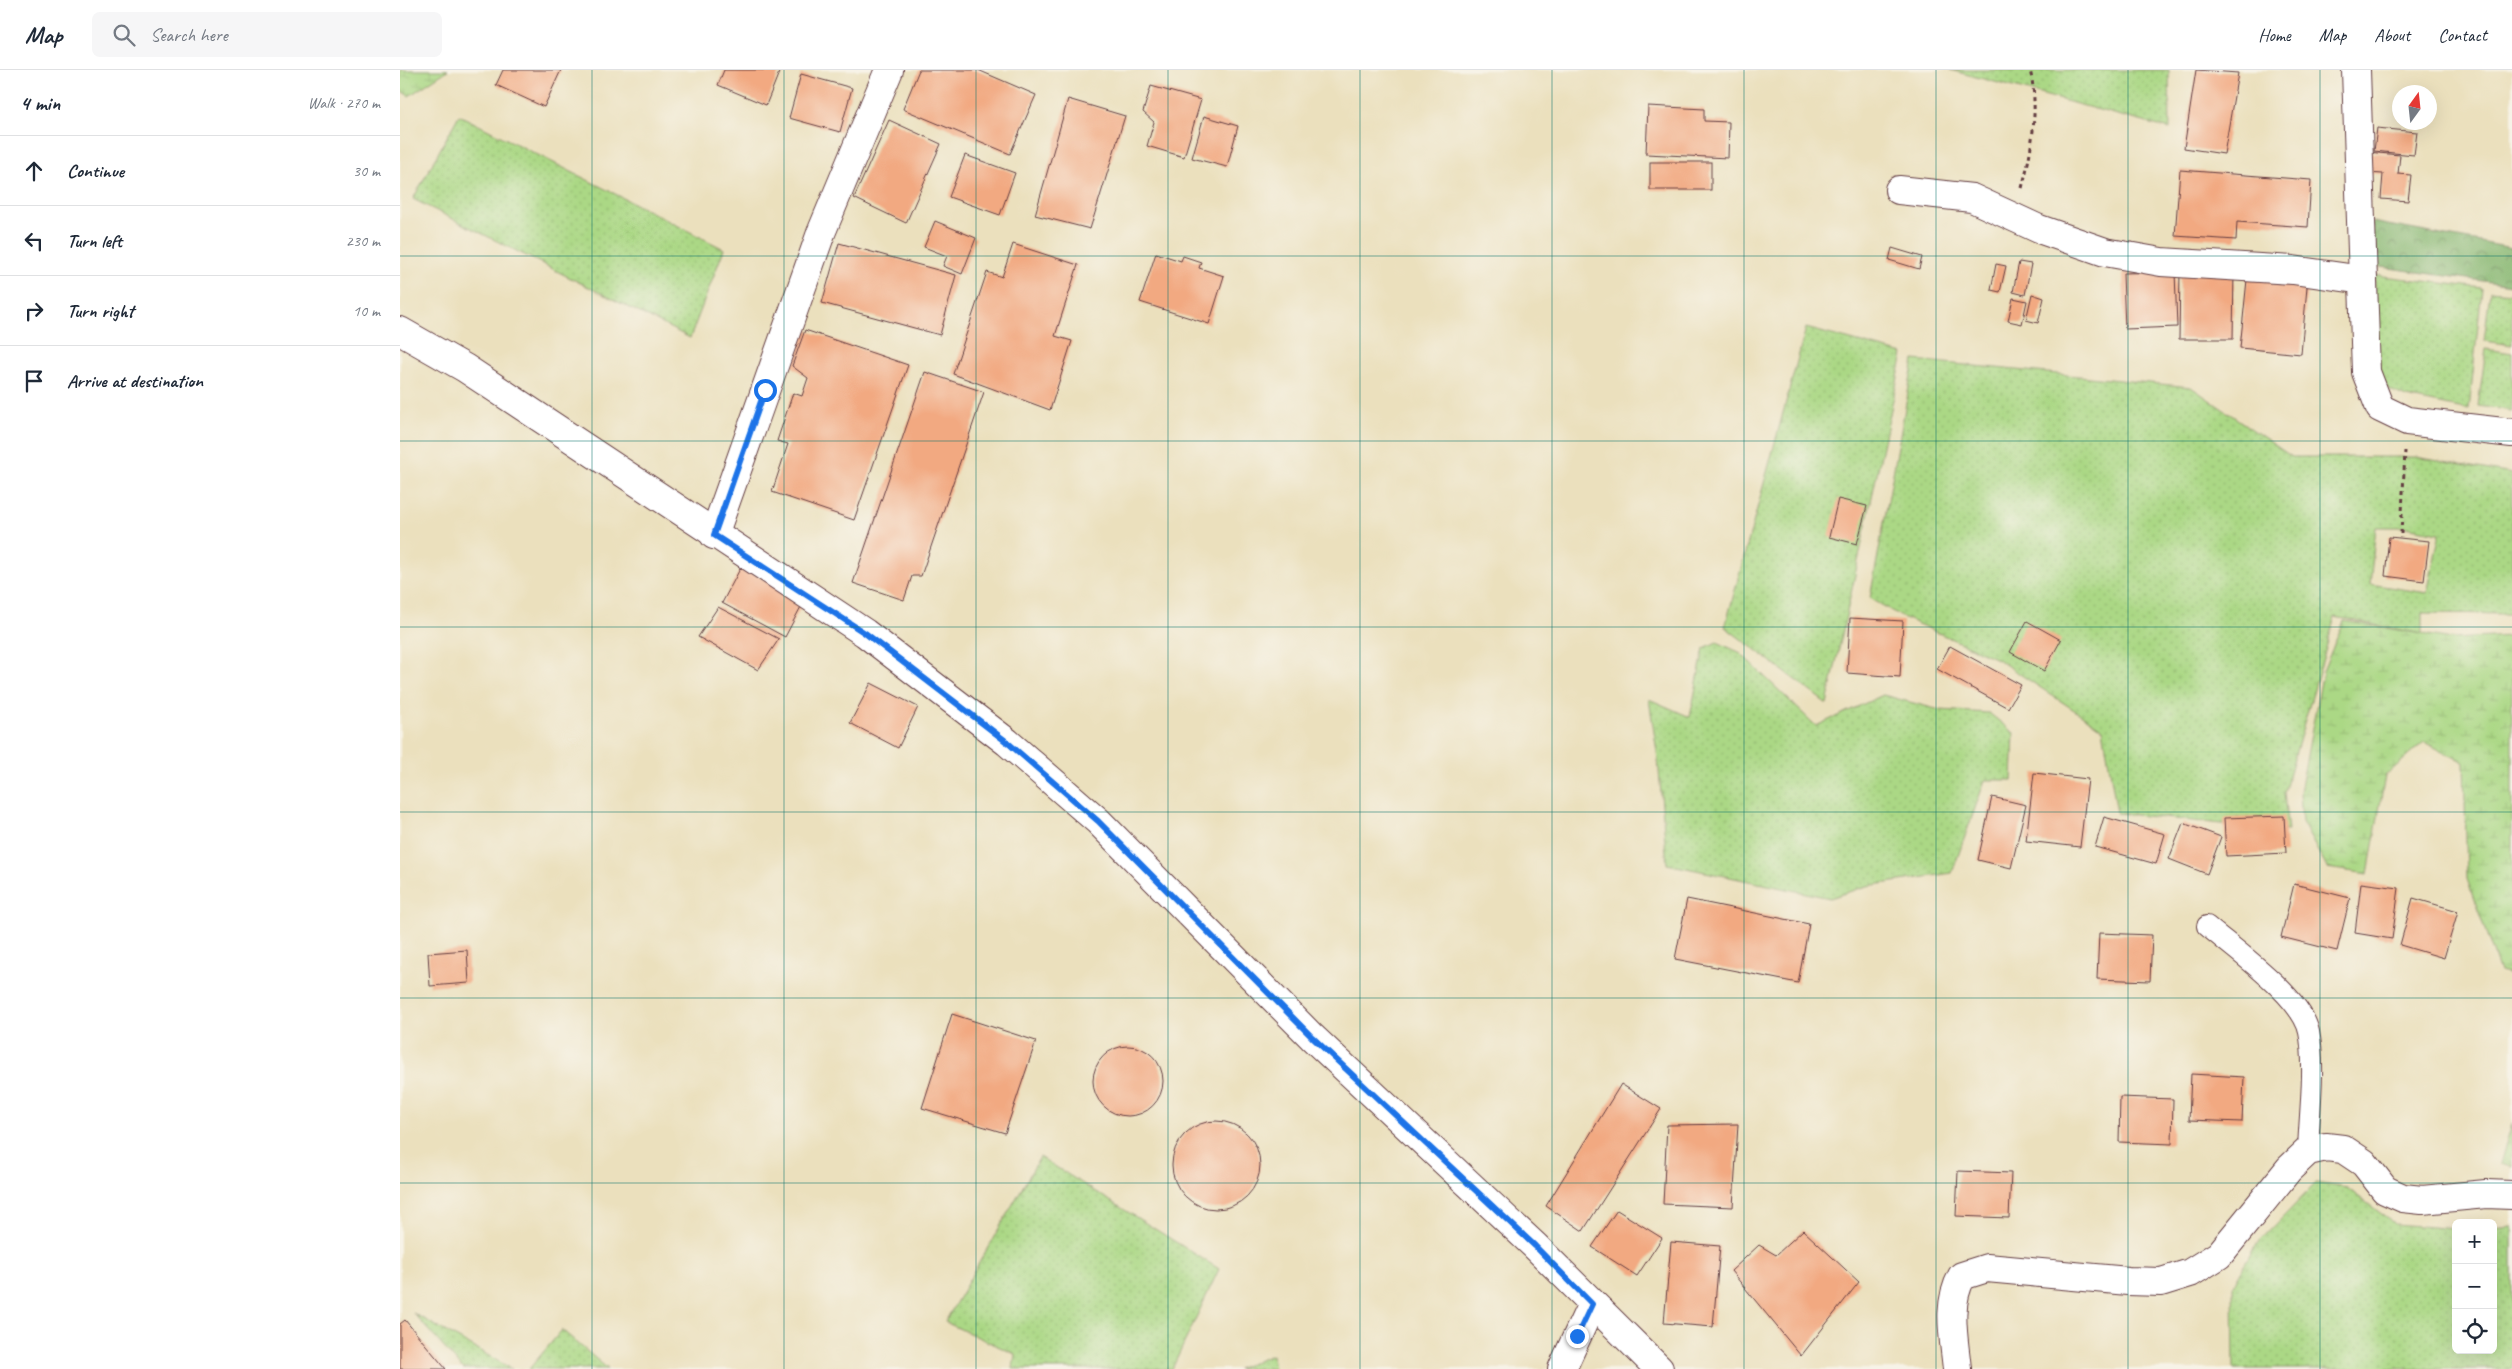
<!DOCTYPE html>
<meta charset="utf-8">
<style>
:root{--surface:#fff;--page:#f6f6f7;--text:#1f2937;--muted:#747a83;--line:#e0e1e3}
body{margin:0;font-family:Caveat,sans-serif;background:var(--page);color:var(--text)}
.controls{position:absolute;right:15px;bottom:15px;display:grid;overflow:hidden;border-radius:8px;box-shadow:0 5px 20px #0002}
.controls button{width:45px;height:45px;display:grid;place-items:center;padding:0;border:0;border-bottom:1px solid var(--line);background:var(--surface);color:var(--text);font:25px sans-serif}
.compass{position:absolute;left:1992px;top:15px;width:45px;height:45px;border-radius:50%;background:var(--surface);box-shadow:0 5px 20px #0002;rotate:15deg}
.stop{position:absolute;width:15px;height:15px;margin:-11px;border:4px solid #1a73e8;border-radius:50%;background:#fff}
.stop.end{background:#1a73e8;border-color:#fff;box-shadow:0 1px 5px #0008}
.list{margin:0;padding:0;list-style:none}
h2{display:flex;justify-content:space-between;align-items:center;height:65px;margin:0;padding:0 20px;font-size:21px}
h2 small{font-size:16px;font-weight:400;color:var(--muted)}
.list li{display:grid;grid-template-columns:32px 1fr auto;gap:15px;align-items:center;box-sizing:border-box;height:70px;padding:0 20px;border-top:1px solid var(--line)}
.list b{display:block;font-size:19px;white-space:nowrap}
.list em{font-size:16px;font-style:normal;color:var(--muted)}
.icon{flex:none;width:28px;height:28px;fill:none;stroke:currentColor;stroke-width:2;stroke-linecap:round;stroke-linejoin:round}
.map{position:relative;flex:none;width:2112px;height:1299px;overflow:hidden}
header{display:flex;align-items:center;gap:30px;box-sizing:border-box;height:70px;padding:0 25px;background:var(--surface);border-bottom:1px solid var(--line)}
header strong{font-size:24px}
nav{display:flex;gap:28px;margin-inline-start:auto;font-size:18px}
.search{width:350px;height:45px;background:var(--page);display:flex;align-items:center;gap:12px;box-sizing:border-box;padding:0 18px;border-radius:8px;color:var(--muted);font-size:19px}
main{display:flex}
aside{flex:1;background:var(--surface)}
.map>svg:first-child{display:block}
.grass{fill:url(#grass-dots);stroke:#7a7c58;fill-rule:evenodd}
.forest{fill:url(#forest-crowns);stroke:#696c4e}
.wetland{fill:url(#wetland-marsh);stroke:#7a7c58}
.building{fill:#f2a981}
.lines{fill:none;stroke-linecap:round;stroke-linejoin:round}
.lane-casing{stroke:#623c41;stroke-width:22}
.street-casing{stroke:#623c41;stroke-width:30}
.secondary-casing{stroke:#623c41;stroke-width:30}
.path{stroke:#623c41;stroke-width:3;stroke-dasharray:4 4;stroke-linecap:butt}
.lane{stroke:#fff;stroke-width:20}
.street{stroke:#fff;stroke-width:28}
.secondary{stroke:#fff;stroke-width:28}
.route{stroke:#1a73e8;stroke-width:6}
.grid{fill:none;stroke:#0f766e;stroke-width:1;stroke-opacity:0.55}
</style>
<header>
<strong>Map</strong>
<div class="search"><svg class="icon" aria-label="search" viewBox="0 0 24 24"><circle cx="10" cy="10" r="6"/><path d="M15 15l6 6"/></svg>Search here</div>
<nav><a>Home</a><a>Map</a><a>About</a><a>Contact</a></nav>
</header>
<main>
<aside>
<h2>4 min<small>Walk · 270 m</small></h2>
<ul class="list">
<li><svg class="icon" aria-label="ahead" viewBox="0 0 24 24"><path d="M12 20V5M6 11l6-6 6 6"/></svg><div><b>Continue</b></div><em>30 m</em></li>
<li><svg class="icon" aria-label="left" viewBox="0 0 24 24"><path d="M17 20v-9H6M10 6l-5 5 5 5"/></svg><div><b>Turn left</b></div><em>230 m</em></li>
<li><svg class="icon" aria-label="right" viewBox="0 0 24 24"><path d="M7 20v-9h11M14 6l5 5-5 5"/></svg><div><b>Turn right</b></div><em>10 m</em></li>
<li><svg class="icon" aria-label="arrive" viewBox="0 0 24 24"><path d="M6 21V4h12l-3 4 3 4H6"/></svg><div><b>Arrive at destination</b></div></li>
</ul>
</aside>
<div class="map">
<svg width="2112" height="1299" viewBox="0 0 2112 1299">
<defs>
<pattern id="grass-dots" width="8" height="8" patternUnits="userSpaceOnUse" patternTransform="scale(1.25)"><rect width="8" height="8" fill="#abd885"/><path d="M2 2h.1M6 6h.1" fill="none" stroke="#95b973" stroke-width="1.8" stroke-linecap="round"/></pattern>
<pattern id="forest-crowns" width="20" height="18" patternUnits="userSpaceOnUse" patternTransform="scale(1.25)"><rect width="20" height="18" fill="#88b872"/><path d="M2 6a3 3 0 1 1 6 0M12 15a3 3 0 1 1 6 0" fill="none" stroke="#71955e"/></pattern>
<pattern id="wetland-marsh" width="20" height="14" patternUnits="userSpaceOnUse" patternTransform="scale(1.25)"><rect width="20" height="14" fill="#abd885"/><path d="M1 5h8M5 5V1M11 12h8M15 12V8" fill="none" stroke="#95b973"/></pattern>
</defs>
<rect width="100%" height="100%" fill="#f7f3e8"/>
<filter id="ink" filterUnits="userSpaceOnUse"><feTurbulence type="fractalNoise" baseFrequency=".02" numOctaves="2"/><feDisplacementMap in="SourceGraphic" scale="10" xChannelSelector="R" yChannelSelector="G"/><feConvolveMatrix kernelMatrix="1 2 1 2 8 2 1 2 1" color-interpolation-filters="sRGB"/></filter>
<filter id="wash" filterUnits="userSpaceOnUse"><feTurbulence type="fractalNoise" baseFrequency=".0096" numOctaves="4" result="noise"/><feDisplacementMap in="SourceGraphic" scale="20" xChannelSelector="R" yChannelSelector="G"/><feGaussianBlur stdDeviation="1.12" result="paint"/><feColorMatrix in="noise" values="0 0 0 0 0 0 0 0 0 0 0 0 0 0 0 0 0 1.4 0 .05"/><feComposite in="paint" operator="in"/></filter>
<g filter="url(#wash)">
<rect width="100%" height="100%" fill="#ebe0bd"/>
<g class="grass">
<path d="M1550,0h219l1,59z"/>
<path d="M59,45l265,134 -34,89 -277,-139z"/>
<path d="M1975,205l107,13 -13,122 -63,-13 -24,-11 -9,-15z"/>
<path d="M2090,221l22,2v52l-28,-4z"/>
<path d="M1406,258l97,26 -76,350 -102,-77z"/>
<path d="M2086,279l26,4v58l-34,-5z"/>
<path d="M1514,290l277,27 101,70h124l96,17v140l-90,-1v21l-87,-17 -51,176 4,38 -171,-18 -14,-84 -106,-70 -97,-43 -30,-18zM1976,457h29l35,6 -13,60 -57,-9z"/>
<path d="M1317,572l22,10 77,74 67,-31 57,15 49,3 25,20 -2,47h-27l-33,93 -85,13 -37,12 -163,-34 -9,-105 -9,-60 41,18 14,-69z"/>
<path d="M640,1087l179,112 -47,100h-159l2,-15 -70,-32z"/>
<path d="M1916,1113l31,5 48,36 61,5v121h37v-121l19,-2v142h-278l-1,-83 22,-40z"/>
<path d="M13,1243l99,56h-49z"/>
<path d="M162,1260l46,39h-79z"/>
<path d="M872,1285l2,14h-37z"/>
</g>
<path class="forest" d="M1972,152l140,26v37l-138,-19z"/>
<g class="wetland">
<path d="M0,0h48l-39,26 -9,-6z"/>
<path d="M1944,551l108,18 60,-3v339l-12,-3 -33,-93 -3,-117 -40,-20 -39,34 -17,98 -41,-6 -25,-46 -2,-30 23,-121z"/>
<path d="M2112,1053v44l-12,-3z"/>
</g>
<g id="blocks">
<g class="building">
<path d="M103,0h58l-17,37 -48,-22z"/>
<path d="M324,0h56l-14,35 -48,-20z"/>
<path d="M519,0h59l58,25 -26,59 -107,-45z"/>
<path d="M1796,0l42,3 -14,81 -40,-6z"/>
<path d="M401,4l51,14 -12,44 -51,-14z"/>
<path d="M751,16l50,14 -17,57 -37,-11 7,-24 -11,-10z"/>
<path d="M668,29l57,17 -35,113 -55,-14z"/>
<path d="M1248,36l56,3v12l25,1 -1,36 -82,-4z"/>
<path d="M804,46l34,10 -11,41 -35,-9z"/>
<path d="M489,50l52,24 -35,79 -52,-25z"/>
<path d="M1977,58l40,4 -3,23 -40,-4z"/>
<path d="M1967,82l33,3 -2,19 13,1 -3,26 -27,-2 2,-25 -17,-1z"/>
<path d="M565,85l50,18 -15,42 -51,-18z"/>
<rect x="1250" y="92" width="61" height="28"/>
<path d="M1780,100l131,10 -3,47 -71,-5 -1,18 -61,-4z"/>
<path d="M535,151l41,17 -14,36 -19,-8 4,-10 -23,-9z"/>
<path d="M439,173l117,32 -16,60 -118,-32z"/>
<path d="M613,174l65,21 -23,71 17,5 -22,69 -97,-36 34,-102 15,5z"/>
<path d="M1492,178l30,9 -3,12 -30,-9z"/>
<path d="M756,183l25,8 2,-5 18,6 -2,6 25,8 -15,48 -69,-22z"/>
<path d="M1619,192l12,2 -6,31 -12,-3z"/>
<path d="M1596,194l10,2 -6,26 -9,-2z"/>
<path d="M1780,200h54l-1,69h-54z"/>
<path d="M1848,200l60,6 -7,78 -61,-6z"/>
<path d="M1775,202l2,55 -52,2 -2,-56z"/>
<path d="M1632,224l12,4 -6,25 -12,-3z"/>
<path d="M1613,228l14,3 -5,23 -14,-3z"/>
<path d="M405,260l103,35 -54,155 -82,-28 16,-48 -11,-3 16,-48 9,3 6,-18 -16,-12z"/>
<path d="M525,302l59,20 -63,184h-9l-8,24 -51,-17z"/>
<path d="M1438,429l29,7 -10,38 -28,-7z"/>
<path d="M1989,467l40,4 -5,40 -39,-5z"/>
<path d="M341,497l63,34 -19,36 -63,-34z"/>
<path d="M318,537l61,32 -21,31 -60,-33z"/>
<path d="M1450,548l53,3 -3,56 -53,-4z"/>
<path d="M1627,551l34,19 -17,31 -34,-19z"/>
<path d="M1550,576l71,39 -13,23 -71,-39z"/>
<path d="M471,613l47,24 -20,41 -48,-25z"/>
<path d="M1634,703l54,6 -8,68 -54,-6z"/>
<path d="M1592,727l34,8 -15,63 -33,-8z"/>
<path d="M1884,746l2,37 -60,3 -2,-38z"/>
<path d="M1704,747l61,17 -9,30 -61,-17z"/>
<path d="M1783,753l38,14 -14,37 -38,-15z"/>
<path d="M1961,813l38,5 -7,51 -37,-6z"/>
<path d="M1894,814l56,14 -13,53 -56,-14z"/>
<path d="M2013,828l45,13 -14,47 -44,-13z"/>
<path d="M1287,829l122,25 -11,59 -123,-24z"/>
<path d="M1699,863l53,2 -2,46 -53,-2z"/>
<path d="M67,880l2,33 -39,3 -2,-33z"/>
<path d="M552,944l84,27 -31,92 -83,-25z"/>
<circle cx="728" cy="1011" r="35"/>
<path d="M1791,1004l53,3 -2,45 -53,-2z"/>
<path d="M1221,1014l40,25 -78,122 -37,-25z"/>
<path d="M1720,1027l53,2 -1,45 -53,-2z"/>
<circle cx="816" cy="1095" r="44"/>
<path d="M1338,1054l-5,83 -70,-3 4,-79z"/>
<path d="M1558,1101l53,2 -2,45 -53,-2z"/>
<path d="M1217,1140l45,28 -25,38 -45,-29z"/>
<path d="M1403,1160l56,52 -58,74 -70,-85 28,-26 17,10z"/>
<path d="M1271,1172l49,4 -7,81 -49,-4z"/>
<path d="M5,1250l41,49h-46v-45z"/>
</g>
</g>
</g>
<g filter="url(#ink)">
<use href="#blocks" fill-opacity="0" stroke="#623c41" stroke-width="1"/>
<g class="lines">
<g class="lane-casing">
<path id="lane" d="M1807,856c28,24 95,71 102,106 7,33 0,84 -1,119"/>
</g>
<g class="street-casing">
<g id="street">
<path d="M1956,0l10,302 14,36 27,13 105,12"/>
<path d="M1499,120l73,8 67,31 66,23 56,10 132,8 70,10"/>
<path d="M314,465l107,-302 68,-163"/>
<path d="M1162,1299l30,-65"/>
<path d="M1557,1299c-3,-32 -11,-64 5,-93l25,-8 141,13 33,1 29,-9 29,-18 70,-86 19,-18 18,-4 17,2 21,14 21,27 18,8 19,2 64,-6 26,1"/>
</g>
</g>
<g class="secondary-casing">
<path id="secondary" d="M0,261l65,37 400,265 142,109 91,79 214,216 223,209 124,123"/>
</g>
<g class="path">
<path d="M1622,118c10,-37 17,-81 8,-118"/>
<path d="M2001,464l4,-83"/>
</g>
<use href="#lane" class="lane"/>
<use href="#street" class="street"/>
<use href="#secondary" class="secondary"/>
</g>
</g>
<g class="lines" filter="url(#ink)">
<path class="route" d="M365,320l-51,145 151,98 142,109 91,79 214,216 223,209 57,58 -15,32"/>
</g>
<path class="grid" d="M192,0v1299M384,0v1299M576,0v1299M768,0v1299M960,0v1299M1152,0v1299M1344,0v1299M1536,0v1299M1728,0v1299M1920,0v1299M0,186h2112M0,371h2112M0,557h2112M0,742h2112M0,928h2112M0,1113h2112"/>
</svg>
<div class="controls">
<button>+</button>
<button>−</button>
<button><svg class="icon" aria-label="locate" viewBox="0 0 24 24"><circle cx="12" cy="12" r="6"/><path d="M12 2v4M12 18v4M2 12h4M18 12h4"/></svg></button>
</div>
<svg class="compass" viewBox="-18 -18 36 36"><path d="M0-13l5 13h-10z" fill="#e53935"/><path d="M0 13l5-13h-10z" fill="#747a83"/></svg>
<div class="stop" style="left:365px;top:320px"></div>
<div class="stop end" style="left:1177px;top:1266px"></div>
</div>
</main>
